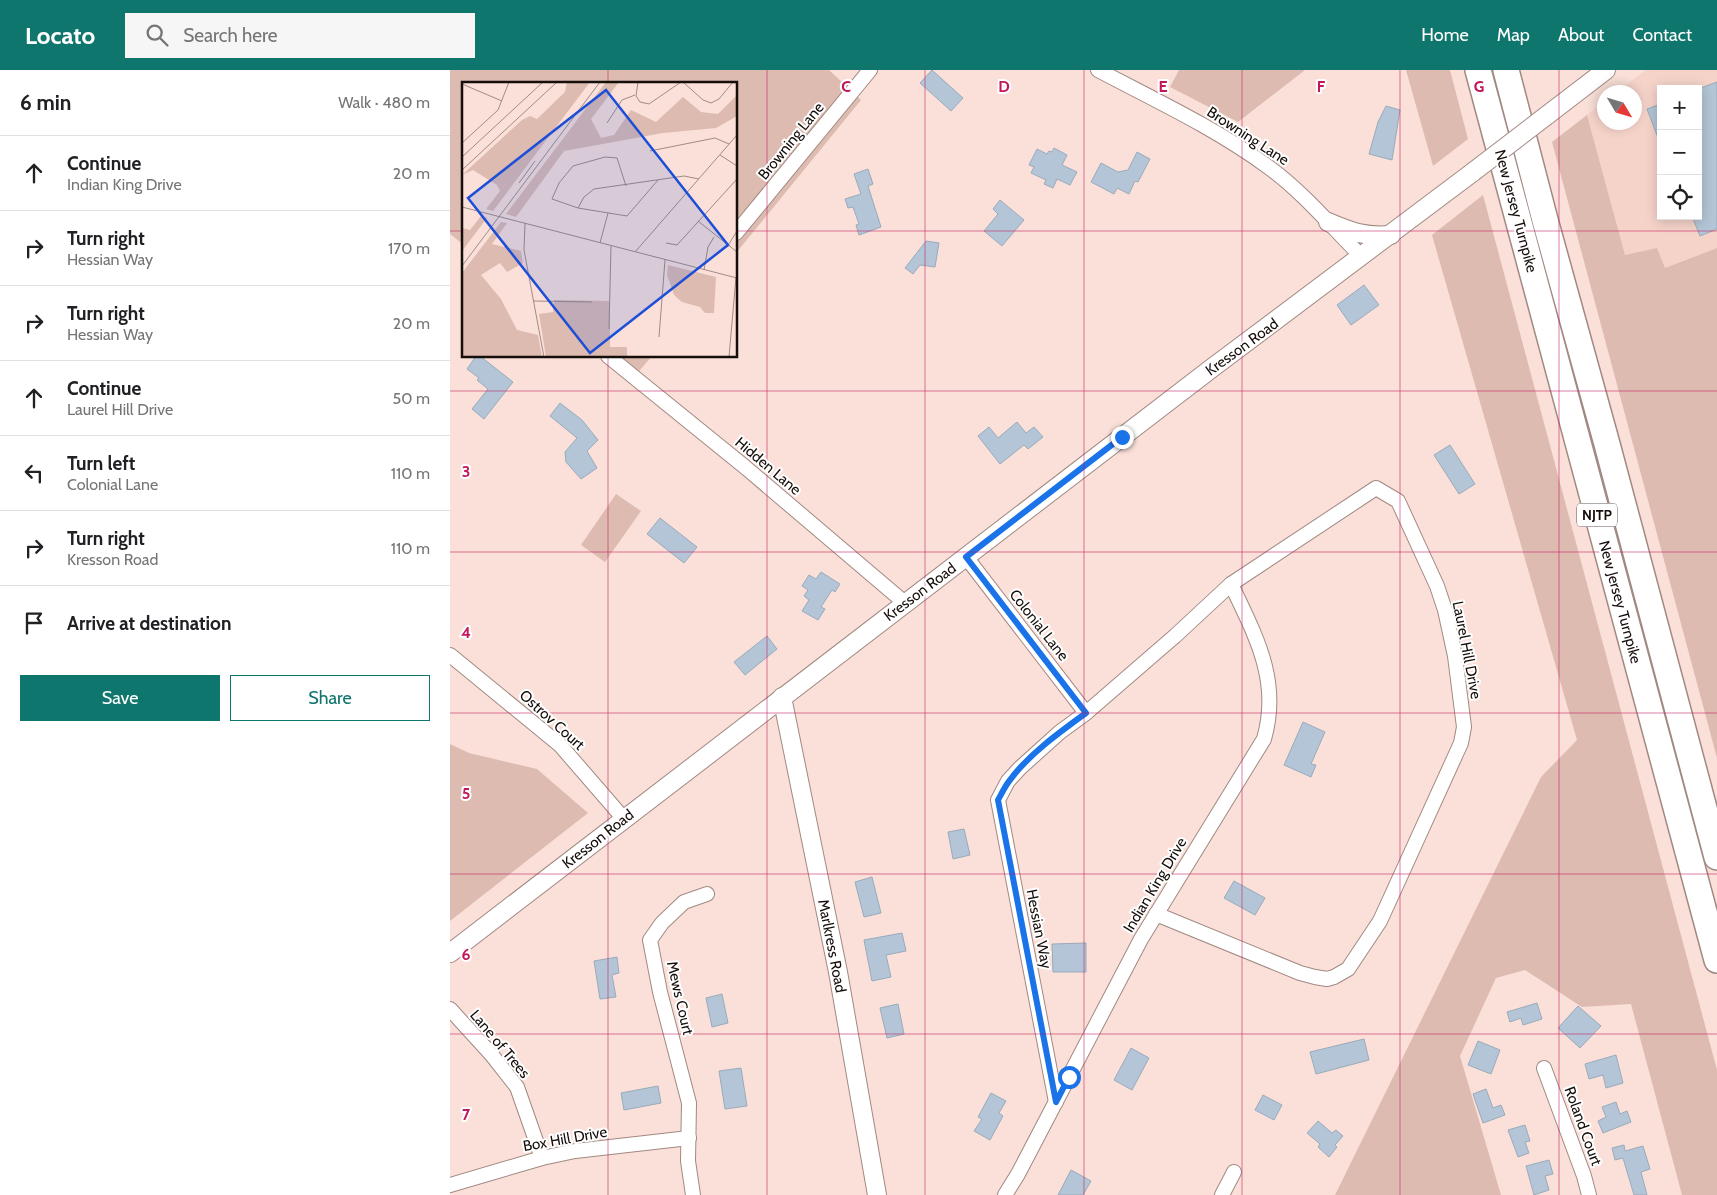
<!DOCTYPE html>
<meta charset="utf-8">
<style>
:root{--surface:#fff;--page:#f6f6f6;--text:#202124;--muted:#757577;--line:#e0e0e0;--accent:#0f766e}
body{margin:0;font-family:Cabin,sans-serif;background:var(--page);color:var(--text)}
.controls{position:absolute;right:15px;top:15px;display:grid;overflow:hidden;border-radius:0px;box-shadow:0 2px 12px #0003}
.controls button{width:45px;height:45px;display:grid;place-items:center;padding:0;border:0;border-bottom:1px solid var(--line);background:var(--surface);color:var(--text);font:25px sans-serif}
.compass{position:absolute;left:1147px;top:15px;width:45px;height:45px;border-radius:50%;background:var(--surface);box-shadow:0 2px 12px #0003;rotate:128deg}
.stop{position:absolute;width:15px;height:15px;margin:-11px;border:4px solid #1a73e8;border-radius:50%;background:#fff}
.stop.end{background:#1a73e8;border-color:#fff;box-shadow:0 1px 5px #0008}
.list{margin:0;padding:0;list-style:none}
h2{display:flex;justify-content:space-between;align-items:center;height:65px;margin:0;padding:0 20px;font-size:21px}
h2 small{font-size:16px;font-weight:400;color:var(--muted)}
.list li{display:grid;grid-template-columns:32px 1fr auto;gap:15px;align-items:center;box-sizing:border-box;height:75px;padding:0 20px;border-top:1px solid var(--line)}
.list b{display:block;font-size:19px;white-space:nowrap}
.list p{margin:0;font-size:16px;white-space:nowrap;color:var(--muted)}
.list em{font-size:16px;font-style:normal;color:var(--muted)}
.actions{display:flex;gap:10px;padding:15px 20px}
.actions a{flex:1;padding:11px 0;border:1px solid var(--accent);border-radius:0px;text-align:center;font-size:18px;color:var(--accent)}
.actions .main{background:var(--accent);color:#fff}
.icon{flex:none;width:28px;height:28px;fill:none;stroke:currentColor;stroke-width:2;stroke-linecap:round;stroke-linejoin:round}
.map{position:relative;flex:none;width:1267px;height:1125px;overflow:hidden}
header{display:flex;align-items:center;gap:30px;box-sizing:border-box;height:70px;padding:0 25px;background:var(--accent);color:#fff}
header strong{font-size:24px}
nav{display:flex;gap:28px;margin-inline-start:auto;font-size:18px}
.search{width:350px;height:45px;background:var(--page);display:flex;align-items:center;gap:12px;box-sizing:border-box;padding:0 18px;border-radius:0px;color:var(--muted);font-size:19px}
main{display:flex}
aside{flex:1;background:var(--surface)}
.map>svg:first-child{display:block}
.built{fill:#f5d3c9;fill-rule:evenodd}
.green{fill:#ddbbb1}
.building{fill:#b3c5d6;stroke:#99abbb}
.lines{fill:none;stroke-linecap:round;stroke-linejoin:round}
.minor-casing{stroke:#a18982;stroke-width:16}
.tertiary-casing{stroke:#a18982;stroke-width:20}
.motorway-casing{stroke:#a18982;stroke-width:28}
.minor{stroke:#fff;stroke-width:14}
.tertiary{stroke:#fff;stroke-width:18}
.motorway{stroke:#fff;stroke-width:25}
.tertiary-bridge-casing{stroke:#a18982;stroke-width:20;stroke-linecap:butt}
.tertiary-bridge{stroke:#fff;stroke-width:18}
.route{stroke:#1a73e8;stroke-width:6}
.grid{fill:none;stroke:#c2185b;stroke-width:1;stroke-opacity:0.55}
.labels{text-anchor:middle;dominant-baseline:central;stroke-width:4;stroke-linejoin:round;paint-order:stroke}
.shield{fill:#fff;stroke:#5c5654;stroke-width:1}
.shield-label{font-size:14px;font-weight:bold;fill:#160e0b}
.street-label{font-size:15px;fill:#160e0b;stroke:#fff}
.inset-road{fill:none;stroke:#9f8c86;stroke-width:1}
.view{fill:#1d4ed8;fill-opacity:0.15;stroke:#1d4ed8;stroke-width:2.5}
.inset-edge{fill:none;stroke:#160e0b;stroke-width:2.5}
.grid-label{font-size:16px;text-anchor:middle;font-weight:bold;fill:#c2185b;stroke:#fff;stroke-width:4;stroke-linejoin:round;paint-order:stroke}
</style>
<header>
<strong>Locato</strong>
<div class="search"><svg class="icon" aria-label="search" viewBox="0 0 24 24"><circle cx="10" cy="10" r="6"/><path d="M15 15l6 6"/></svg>Search here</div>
<nav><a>Home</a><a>Map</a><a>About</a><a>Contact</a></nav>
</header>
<main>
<aside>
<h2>6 min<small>Walk · 480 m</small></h2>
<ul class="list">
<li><svg class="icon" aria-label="ahead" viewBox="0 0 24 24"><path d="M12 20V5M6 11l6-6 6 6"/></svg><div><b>Continue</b><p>Indian King Drive</p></div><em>20 m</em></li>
<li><svg class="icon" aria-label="right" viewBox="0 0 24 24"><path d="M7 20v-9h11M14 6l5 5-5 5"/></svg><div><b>Turn right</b><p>Hessian Way</p></div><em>170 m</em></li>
<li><svg class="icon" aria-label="right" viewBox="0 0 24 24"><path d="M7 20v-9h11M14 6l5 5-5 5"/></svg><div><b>Turn right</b><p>Hessian Way</p></div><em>20 m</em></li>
<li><svg class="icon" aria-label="ahead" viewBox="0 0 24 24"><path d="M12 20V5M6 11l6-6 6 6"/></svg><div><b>Continue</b><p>Laurel Hill Drive</p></div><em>50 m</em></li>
<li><svg class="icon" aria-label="left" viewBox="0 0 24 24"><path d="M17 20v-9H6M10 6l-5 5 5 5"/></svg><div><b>Turn left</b><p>Colonial Lane</p></div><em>110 m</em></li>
<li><svg class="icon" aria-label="right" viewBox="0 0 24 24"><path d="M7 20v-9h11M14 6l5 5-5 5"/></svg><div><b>Turn right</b><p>Kresson Road</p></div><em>110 m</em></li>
<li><svg class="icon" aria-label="arrive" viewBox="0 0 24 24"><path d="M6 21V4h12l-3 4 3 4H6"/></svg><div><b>Arrive at destination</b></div></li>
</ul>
<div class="actions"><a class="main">Save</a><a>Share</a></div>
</aside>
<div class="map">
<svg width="1267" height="1125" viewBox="0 0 1267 1125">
<rect width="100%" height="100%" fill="#fae0d8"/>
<path class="built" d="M1196,0h71v178l-52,20 -40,-13 -38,-140 17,-13v20h30v-30h-17zM1211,19h37v127h-37z"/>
<g class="green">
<path d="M0,0h379l32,30 -125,153v-169h-272v161l-14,-11z"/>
<path d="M729,0h126l-67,52 -68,-35z"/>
<path d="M956,0h44l18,69 -35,27z"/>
<path d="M1137,45l38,140 32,-7 8,20 52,-20v510l-165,-616z"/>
<path d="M1033,125l234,875v125h-35l-51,-191 -49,3 -57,-37 -29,8 -36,78 41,139h-166l206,-418 36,-37 -145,-505z"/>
<path d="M156,286h46l-18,21z"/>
<path d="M166,424l25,17 -36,51 -24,-17z"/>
<path d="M0,674l19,9 68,16 51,44 -138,108z"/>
</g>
<g class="building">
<path d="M482,0l31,28 -12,13 -31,-28z"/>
<path d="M1267,12v147l-17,7 -8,-20h6v-127z"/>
<path d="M1211,34v39h-1l-13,-34z"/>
<path d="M936,36l14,4 -8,50 -23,-6 9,-32z"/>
<path d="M604,78l13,7 -5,10 15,7 -7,13 -13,-6 -4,9 -9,-4 2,-4 -15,-7 3,-6 -5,-2 8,-16 10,5 2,-3 3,1z"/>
<path d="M687,82l13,7 -12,23 -3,-1 -6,13 -12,-6 -3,6 -23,-12 10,-19 17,9 10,-2z"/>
<path d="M418,99l5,15 -5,2 13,41 -22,8 -3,-10 3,-1 -6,-17 -5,1 -3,-9 16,-5 -7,-20z"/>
<path d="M550,130l24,20 -22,26 -18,-15 14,-17 -5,-5z"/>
<path d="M476,171l13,2 -4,24 -15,-2 -7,9 -8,-6z"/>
<path d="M914,215l15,20 -28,20 -14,-20z"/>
<path d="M26,286h4l33,26 -29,37 -12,-10 16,-20 -11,-9 2,-2 -12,-9z"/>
<path d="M110,333l22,17 16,20 -11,11 10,17 -16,11 -15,-17 -1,-10 12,-14 -27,-22z"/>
<path d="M567,352l9,11 8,-6 9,10 -15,12 -4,-4 -24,19 -22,-28 11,-9 9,11z"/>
<path d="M1000,375l25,39 -16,10 -25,-39z"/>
<path d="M210,448l37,29 -13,16 -37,-29z"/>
<path d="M371,502l19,12 -5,8 -3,-2 -11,17 4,2 -7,11 -16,-9 7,-11 -5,-4 4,-6 -6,-4 7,-11 7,4z"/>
<path d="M317,566l10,13 -32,26 -11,-13z"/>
<path d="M853,652l22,10 -14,32 5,1 -5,12 -27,-12z"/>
<path d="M514,759l6,26 -17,4 -5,-27z"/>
<path d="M422,807l9,36 -17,4 -9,-35z"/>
<path d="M784,811l31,17 -10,17 -31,-17z"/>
<path d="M452,863l4,18 -20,4 5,22 -19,4 -8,-41z"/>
<path d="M636,873v29h-33l-1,-28z"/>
<path d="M167,887l2,16 -7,2 4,22 -16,2 -6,-38z"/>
<path d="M272,924l6,29 -16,4 -6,-29z"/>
<path d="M1087,933l5,16 -19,6 -2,-7 -11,4 -3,-10z"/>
<path d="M448,934l6,30 -17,4 -7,-30z"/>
<path d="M1128,936l23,20 -21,22 -22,-20z"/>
<path d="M914,969l5,21 -53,14 -6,-22z"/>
<path d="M1028,971l22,9 -9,24 -23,-9z"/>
<path d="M681,978l18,10 -17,32 -18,-10z"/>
<path d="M1166,985l7,28 -17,5 -3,-13 -14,4 -4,-15z"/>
<path d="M291,998l6,38 -22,3 -6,-38z"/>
<path d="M208,1016l3,17 -37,7 -3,-17z"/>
<path d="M1036,1019l7,19 8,-3 4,10 -22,8 -10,-29z"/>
<path d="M541,1023l15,8 -7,12 4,3 -13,24 -16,-9 8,-12 -4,-2z"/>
<path d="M813,1025l19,10 -8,15 -19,-10z"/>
<path d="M1166,1032l4,12 7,-3 4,11 -28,11 -5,-12 8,-4 -4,-10z"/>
<path d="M868,1051l14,12 4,-3 7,6 -8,9 2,2 -8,10 -11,-10 2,-3 -13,-11z"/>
<path d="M1075,1055l5,16 -5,1 4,11 -11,4 -10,-27z"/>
<path d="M1174,1075l1,6 18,-5 7,23 -9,3 6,23h-13l-11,-37 -8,2 -3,-12z"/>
<path d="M1099,1090l4,14 -8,2 4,14 -15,5 -8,-29z"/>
<path d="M621,1100l20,11 -8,14h-25z"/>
</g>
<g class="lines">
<g class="minor-casing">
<g id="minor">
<path d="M648,0c57,30 117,58 169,96 35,25 64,60 94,90"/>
<path d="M286,163l134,-163"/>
<path d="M158,286l137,111 160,136"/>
<path d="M516,487l120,156"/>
<path d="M0,585l110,90 64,74"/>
<path d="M0,939l41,45 26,33 25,71"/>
<path d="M1094,998l40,108 5,19"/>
<path d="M606,1032l-58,-302 10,-19 12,-13 40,-36 26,-19 89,-77 56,-52 145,-96 22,13 39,85 8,24 10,46 9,71 -3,16 -81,178 -32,48 -14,8 -7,2 -12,-2 -15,-4 -144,-59"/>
<path d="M0,1115l92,-27 33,-7 114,-13"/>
<path d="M243,1125l-5,-34 1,-58 -29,-111 -10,-52 12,-17 22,-21 23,-8"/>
<path d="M555,1125l13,-21 123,-235 123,-200c17,-59 -9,-104 -33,-155"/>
<path d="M772,1125l12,-23"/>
</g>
</g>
<g class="tertiary-casing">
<g id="tertiary">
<path d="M1096,46l60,-46"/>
<path d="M878,152c23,10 37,15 63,13"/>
<path d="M332,627l56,275 39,223"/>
<path d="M0,883l762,-585 261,-196"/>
</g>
</g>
<g class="motorway-casing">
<g id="motorway">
<path d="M1028,0l239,890"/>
<path d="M1056,0l39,150 62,224 110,413"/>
</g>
</g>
<use href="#minor" class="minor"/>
<use href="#tertiary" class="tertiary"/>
<use href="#motorway" class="motorway"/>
<g class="tertiary-bridge-casing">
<path id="tertiary-bridge" d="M1023,102l73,-56"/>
</g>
<use href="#tertiary-bridge" class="tertiary-bridge"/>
</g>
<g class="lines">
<path class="route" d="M619,1007l-13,25 -58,-302c4,-7 7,-14 12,-20 19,-26 50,-48 76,-67l-120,-156 156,-120"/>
</g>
<path class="grid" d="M158,0v14M317,0v1125M475,0v1125M634,0v1125M792,0v1125M950,0v1125M1109,0v1125M0,161h14M286,161h981M158,286v839M0,321h1267M0,482h1267M0,643h1267M0,804h1267M0,964h1267"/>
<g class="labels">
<rect class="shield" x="1127" y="433.5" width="40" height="23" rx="4"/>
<g class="shield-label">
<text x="1147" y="445">NJTP</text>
</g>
<g class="street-label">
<text transform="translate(798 66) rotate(33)">Browning Lane</text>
<text transform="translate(341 71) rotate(-51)">Browning Lane</text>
<text transform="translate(1066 141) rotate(75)">New Jersey Turnpike</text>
<text transform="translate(792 277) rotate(-36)">Kresson Road</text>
<text transform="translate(318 396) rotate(40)">Hidden Lane</text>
<text transform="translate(470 522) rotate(-37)">Kresson Road</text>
<text transform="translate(1170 532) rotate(75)">New Jersey Turnpike</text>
<text transform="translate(589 555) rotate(52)">Colonial Lane</text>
<text transform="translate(1017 580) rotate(79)">Laurel Hill Drive</text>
<text transform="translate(102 650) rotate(42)">Ostrov Court</text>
<text transform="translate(148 769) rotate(-38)">Kresson Road</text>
<text transform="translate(705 815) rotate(-59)">Indian King Drive</text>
<text transform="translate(589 859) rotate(79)">Hessian Way</text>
<text transform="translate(382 876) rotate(79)">Marlkress Road</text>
<text transform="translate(230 928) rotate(77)">Mews Court</text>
<text transform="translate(50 974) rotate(50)">Lane of Trees</text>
<text transform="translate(1133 1056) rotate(70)">Roland Court</text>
<text transform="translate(115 1069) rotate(-10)">Box Hill Drive</text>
</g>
</g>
<g transform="translate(12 12)">
<rect width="275" height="275" fill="#fae0d8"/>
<path d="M105,0h23l-97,129 -7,-2 14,-18 -3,-6 -24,-15 -11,5 60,-55 8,-4 7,3 28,-27zM144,0h13l-28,37 10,19 13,-3 17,-25 25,12 27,-25 18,15 17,2 19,-19v21l-21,12 -53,5 -99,18 -48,66 -10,-3zM19,134l6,2 -25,33v-23l8,2zM39,140l6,1 -15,21 29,7 2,12 -16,9 -7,-9 -19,12 20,24 16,31 21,5 4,22h-80v-84zM206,183l48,12 -2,36h-9l-5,-6 -18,-5 -8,-7 -7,-20zM92,218l56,1v46h17v10h-81l-7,-43 14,-2z" fill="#ddbbb1"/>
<path class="inset-road" d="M176,0l-2,14 4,6 9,2 32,-22M221,0l20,18 8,3 8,-4 14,-17M0,2l40,17M145,41l15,-23 13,-5M0,61l36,-33 11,-28M188,69l65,-13 14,6M258,73l17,11M0,75l81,-75M0,88l95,-88M57,101l16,-22M164,104l-9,-28 -12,-1 -32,9 -14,17 -7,16 26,9 49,8 31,-36M0,125l275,71M116,126l6,-11 10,-8 90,-13 15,3M236,139l39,31M63,141l-1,27 20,107M138,161l8,-30M204,161l11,2 60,-66M265,165l10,-16M173,170l102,-117M0,184l138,-184M242,188l4,-23 6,-10M71,219l59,1M147,247l2,-83M197,255l6,-77M267,275l7,-80"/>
<path class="view" d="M144,8l122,155 -138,108 -122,-155z"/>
<rect width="275" height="275" class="inset-edge"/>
</g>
<g class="grid-label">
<text x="396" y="22">C</text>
<text x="554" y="22">D</text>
<text x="713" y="22">E</text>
<text x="871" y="22">F</text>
<text x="1029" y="22">G</text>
<text x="16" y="407">3</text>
<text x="16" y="568">4</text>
<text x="16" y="729">5</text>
<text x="16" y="890">6</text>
<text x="16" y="1050">7</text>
</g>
</svg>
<div class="controls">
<button>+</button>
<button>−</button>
<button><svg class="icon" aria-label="locate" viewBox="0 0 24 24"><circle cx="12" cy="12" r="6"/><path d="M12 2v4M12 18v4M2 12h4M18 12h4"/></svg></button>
</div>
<svg class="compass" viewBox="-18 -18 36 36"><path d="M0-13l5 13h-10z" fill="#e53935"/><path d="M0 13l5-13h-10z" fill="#757577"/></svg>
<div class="stop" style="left:619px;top:1007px"></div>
<div class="stop end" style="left:672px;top:367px"></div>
</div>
</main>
